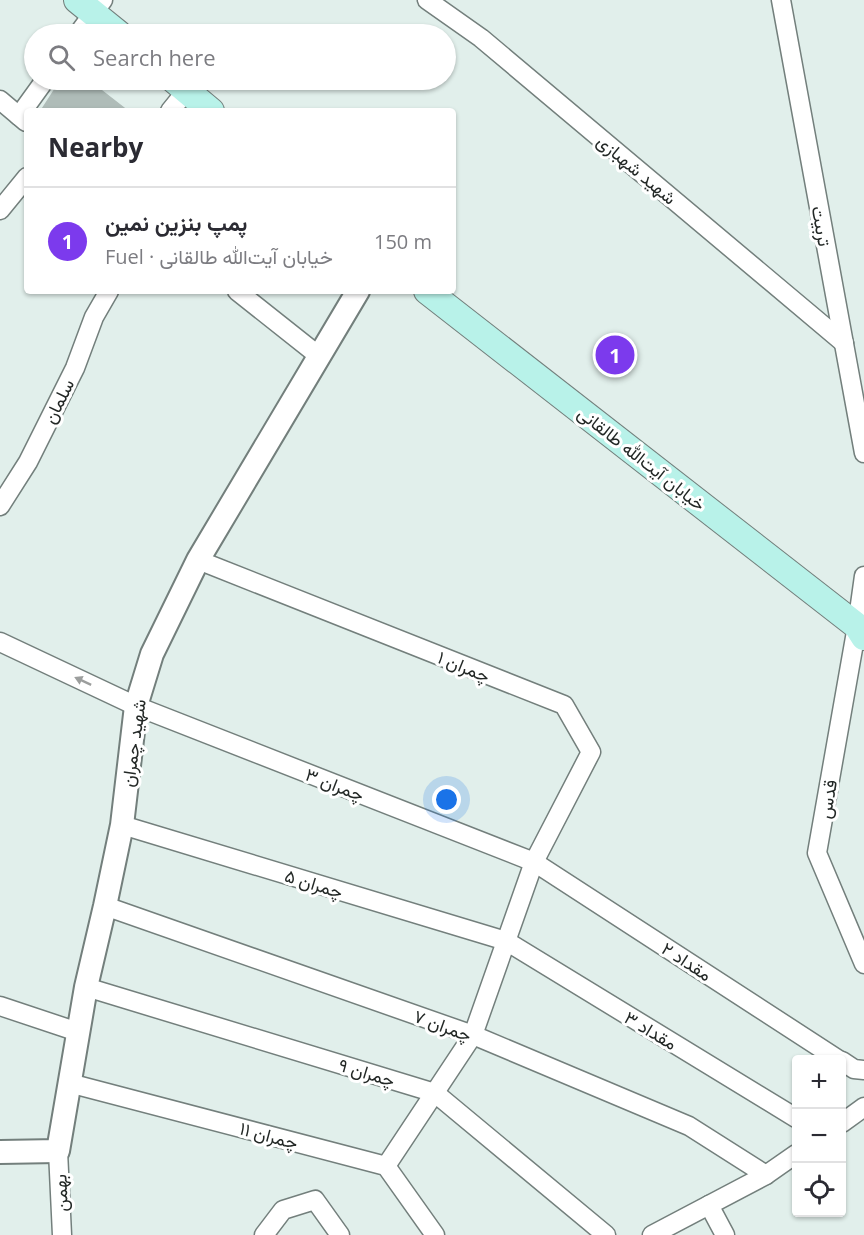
<!DOCTYPE html>
<meta charset="utf-8">
<style>
:root{--surface:#fff;--page:#f7f7f7;--text:#2b2b33;--muted:#7c7c81;--line:#e1e1e2;--accent:#7c3aed}
body{margin:0;font-family:"Open Sans",Vazirmatn,sans-serif;background:var(--page);color:var(--text)}
.controls{position:absolute;right:18px;bottom:18px;display:grid;overflow:hidden;border-radius:6px;box-shadow:0 2px 4px #0004}
.controls button{width:54px;height:54px;display:grid;place-items:center;padding:0;border:0;border-bottom:2px solid var(--line);background:var(--surface);color:var(--text);font:30px sans-serif}
.you{position:absolute;left:447px;top:800px;width:21px;height:21px;margin:-15px;border:4px solid #fff;border-radius:50%;background:#1a73e8;box-shadow:0 0 0 9px #1a73e833}
.badge{display:grid;place-items:center;width:39px;height:39px;border-radius:50%;background:var(--accent);color:#fff;font-size:20px;font-weight:700}
.pin{position:absolute;translate:-50% -50%;border:3px solid #fff;box-shadow:0 2px 6px #0006}
.list{margin:0;padding:0;list-style:none}
h2{display:flex;justify-content:space-between;align-items:center;height:78px;margin:0;padding:0 24px;font-size:26px}
h2 small{font-size:20px;font-weight:400;color:var(--muted)}
.list li{display:grid;grid-template-columns:39px 1fr auto;gap:18px;align-items:center;box-sizing:border-box;height:108px;padding:0 24px;border-top:2px solid var(--line)}
.list b{display:block;font-size:22px;white-space:nowrap}
.list p{margin:0;font-size:20px;white-space:nowrap;color:var(--muted)}
.list em{font-size:20px;font-style:normal;color:var(--muted)}
.icon{flex:none;width:33px;height:33px;fill:none;stroke:currentColor;stroke-width:2;stroke-linecap:round;stroke-linejoin:round}
.map{position:relative;flex:none;width:864px;height:1235px;overflow:hidden}
.search{position:absolute;background:var(--surface);box-shadow:0 2px 4px #0004;left:24px;top:24px;width:432px;height:66px;display:flex;align-items:center;gap:15px;box-sizing:border-box;padding:0 21px;border-radius:33px;color:var(--muted);font-size:22px}
.panel{position:absolute;background:var(--surface);box-shadow:0 2px 4px #0004;left:24px;top:108px;width:432px;height:186px;border-radius:6px}
.map>svg:first-child{display:block}
.building{fill:#afbcb8}
.lines{fill:none;stroke-linecap:round;stroke-linejoin:round}
.minor-casing{stroke:#737f7c;stroke-width:21}
.tertiary-casing{stroke:#737f7c;stroke-width:26}
.secondary-casing{stroke:#737f7c;stroke-width:28}
.minor{stroke:#fff;stroke-width:18}
.tertiary{stroke:#fff;stroke-width:22}
.secondary{stroke:#b8f2e9;stroke-width:26}
.oneway{fill:#9c9e9d}
.labels{text-anchor:middle;dominant-baseline:central;stroke-width:6;stroke-linejoin:round;paint-order:stroke}
.street-label{font-size:18px;fill:#232826;stroke:#fff}
</style>
<div class="map">
<svg width="864" height="1235" viewBox="0 0 864 1235">
<rect width="100%" height="100%" fill="#e1efeb"/>
<path class="building" d="M60,80h45l4,3 -7,7 27,21h-89z"/>
<g class="lines">
<g class="minor-casing">
<g id="minor">
<path d="M427,0l54,38 363,305"/>
<path d="M781,0l83,453"/>
<path d="M78,34l25,-34"/>
<path d="M0,100l26,22"/>
<path d="M170,111l17,-21"/>
<path d="M19,116l26,-36"/>
<path d="M0,210l27,-33"/>
<path d="M237,291l82,65"/>
<path d="M0,506l28,-44 47,-94 19,-51 15,-26"/>
<path d="M198,560l366,145 27,47 -57,110 -61,173 -87,131"/>
<path d="M864,576l-7,50 -40,227 47,111"/>
<path d="M0,642l136,64 398,156 305,198"/>
<path d="M122,825l384,116 290,177"/>
<path d="M105,906l368,129 216,91 77,49"/>
<path d="M86,987l349,106 171,142"/>
<path d="M0,1006l78,26"/>
<path d="M842,1061l12,8 10,1"/>
<path d="M69,1083l317,83 49,69"/>
<path d="M842,1123l22,-16"/>
<path d="M58,1151l4,84"/>
<path d="M709,1205l16,30"/>
<path d="M264,1235l19,-25 32,-10 25,35"/>
<path d="M652,1235l114,-60 30,-21"/>
</g>
</g>
<g class="tertiary-casing">
<path id="tertiary" d="M0,1152l58,-1 28,-164 19,-81 17,-81 14,-119 16,-52 46,-94 160,-269"/>
</g>
<g class="secondary-casing">
<g id="secondary">
<path d="M77,0l42,34"/>
<path d="M174,80l37,31"/>
<path d="M427,291l430,335 7,11"/>
</g>
</g>
<use href="#minor" class="minor"/>
<use href="#tertiary" class="tertiary"/>
<use href="#secondary" class="secondary"/>
</g>
<defs><path id="oneway-solid" d="M-6-.8H1V-3.2L6.5 0L1 3.2V.8H-6Z" transform="scale(1.5)"/></defs>
<use class="oneway" href="#oneway-solid" transform="translate(83 681) rotate(-155)"/>
<g class="labels">
<g class="street-label">
<text transform="translate(637 169) rotate(40)">شهید شهبازی</text>
<text transform="translate(822 226) rotate(80)">تربیت</text>
<text transform="translate(58 401) rotate(-64)">سلمان</text>
<text transform="translate(642 458) rotate(38)">خیابان آیت‌الله طالقانی</text>
<text transform="translate(464 666) rotate(22)">چمران ۱</text>
<text transform="translate(133 743) rotate(-82)">شهید چمران</text>
<text transform="translate(335 784) rotate(21)">چمران ۳</text>
<text transform="translate(827 799) rotate(-80)">قدس</text>
<text transform="translate(314 883) rotate(17)">چمران ۵</text>
<text transform="translate(687 961) rotate(33)">مقداد ۲</text>
<text transform="translate(443 1025) rotate(20)">چمران ۷</text>
<text transform="translate(651 1030) rotate(31)">مقداد ۳</text>
<text transform="translate(367 1072) rotate(17)">چمران ۹</text>
<text transform="translate(269 1135) rotate(15)">چمران ۱۱</text>
<text transform="translate(60 1193) rotate(-92)">بهمن</text>
</g>
</g>
</svg>
<div class="controls">
<button>+</button>
<button>−</button>
<button><svg class="icon" aria-label="locate" viewBox="0 0 24 24"><circle cx="12" cy="12" r="6"/><path d="M12 2v4M12 18v4M2 12h4M18 12h4"/></svg></button>
</div>
<div class="you"></div>
<div class="pin badge" style="left:615px;top:355px">1</div>
<div class="search"><svg class="icon" aria-label="search" viewBox="0 0 24 24"><circle cx="10" cy="10" r="6"/><path d="M15 15l6 6"/></svg>Search here</div>
<section class="panel">
<h2>Nearby<small></small></h2>
<ul class="list">
<li><span class="badge">1</span><div><b>پمپ بنزین نمین</b><p>Fuel · خیابان آیت‌الله طالقانی</p></div><em>150 m</em></li>
</ul>
</section>
</div>
